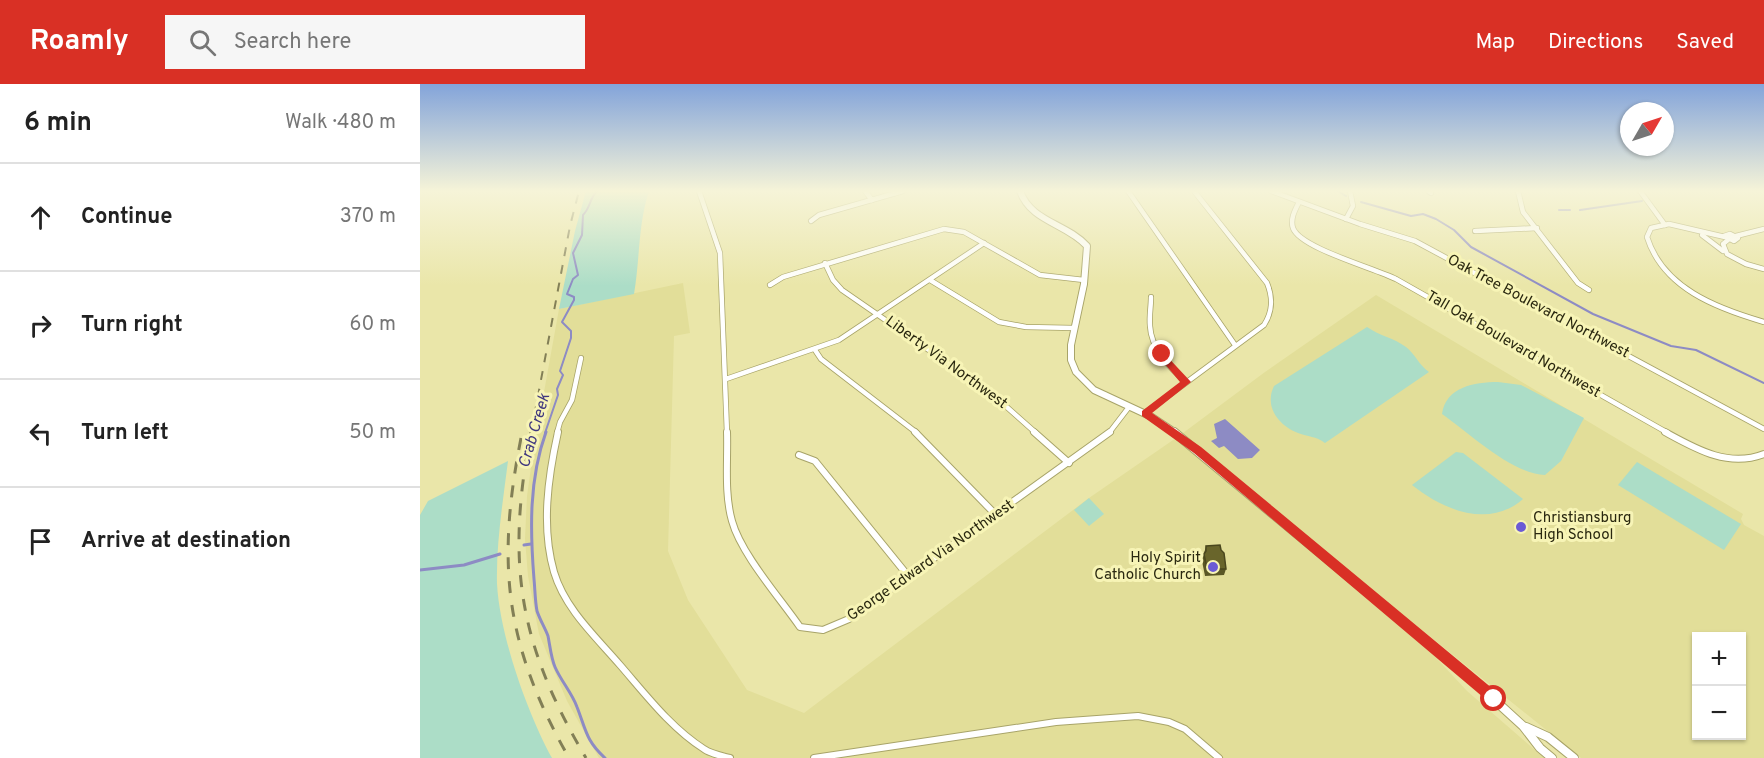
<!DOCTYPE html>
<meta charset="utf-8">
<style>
:root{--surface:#fff;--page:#f6f6f6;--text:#222;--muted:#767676;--line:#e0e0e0;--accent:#d93025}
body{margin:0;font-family:Overpass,sans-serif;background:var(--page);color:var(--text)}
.controls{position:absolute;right:18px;bottom:18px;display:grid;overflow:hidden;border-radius:0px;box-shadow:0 2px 4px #0004}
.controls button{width:54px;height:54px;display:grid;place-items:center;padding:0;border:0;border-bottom:2px solid var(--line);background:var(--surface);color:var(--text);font:30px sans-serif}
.compass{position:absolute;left:1200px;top:18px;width:54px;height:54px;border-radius:50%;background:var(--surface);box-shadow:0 2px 4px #0004;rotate:51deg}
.stop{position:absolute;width:18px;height:18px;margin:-14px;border:4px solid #d93025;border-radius:50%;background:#fff}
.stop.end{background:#d93025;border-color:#fff;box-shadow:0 2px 6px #0008}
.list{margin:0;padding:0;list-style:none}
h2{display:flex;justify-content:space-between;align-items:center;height:78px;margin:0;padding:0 24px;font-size:26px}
h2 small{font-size:20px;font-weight:400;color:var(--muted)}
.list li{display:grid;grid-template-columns:39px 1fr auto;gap:18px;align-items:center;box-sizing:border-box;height:108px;padding:0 24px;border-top:2px solid var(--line)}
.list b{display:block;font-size:22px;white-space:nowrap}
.list em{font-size:20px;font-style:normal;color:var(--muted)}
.icon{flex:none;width:33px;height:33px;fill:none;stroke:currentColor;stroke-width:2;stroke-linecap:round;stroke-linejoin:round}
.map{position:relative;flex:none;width:1344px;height:674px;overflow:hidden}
header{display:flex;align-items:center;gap:36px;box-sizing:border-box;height:84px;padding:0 30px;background:var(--accent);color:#fff}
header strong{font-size:28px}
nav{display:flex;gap:33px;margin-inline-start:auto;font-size:21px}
.search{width:420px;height:54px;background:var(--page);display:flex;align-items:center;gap:15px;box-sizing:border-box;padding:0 21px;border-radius:0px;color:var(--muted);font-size:22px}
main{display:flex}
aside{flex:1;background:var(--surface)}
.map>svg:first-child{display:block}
.built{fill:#e2de99;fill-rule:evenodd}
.green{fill:#acddc7}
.water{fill:#8d8bc4}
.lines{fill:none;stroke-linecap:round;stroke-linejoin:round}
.stream-far1{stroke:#8d8bc4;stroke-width:2}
.stream{stroke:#8d8bc4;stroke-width:3}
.minor-far1-casing{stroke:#a8a469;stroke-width:6}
.minor-casing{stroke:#a8a469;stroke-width:8}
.tertiary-far1-casing{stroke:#a8a469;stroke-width:8}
.tertiary-casing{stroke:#a8a469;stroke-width:10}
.minor-far1{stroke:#fff;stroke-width:4.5}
.minor{stroke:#fff;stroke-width:6}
.tertiary-far1{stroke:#fff;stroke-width:6}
.tertiary{stroke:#fff;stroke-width:8}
.rail-far1{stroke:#827f56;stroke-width:2;stroke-dasharray:9 9;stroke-linecap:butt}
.rail{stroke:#827f56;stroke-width:3;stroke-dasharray:12 12;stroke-linecap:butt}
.wall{fill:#5a5725}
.building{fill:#69652b;stroke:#4a471e;stroke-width:1.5}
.route{fill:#d93025}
.poi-dot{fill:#6b5bd5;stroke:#f7f4b6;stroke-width:2}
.labels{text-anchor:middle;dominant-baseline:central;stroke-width:6;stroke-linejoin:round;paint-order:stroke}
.street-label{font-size:15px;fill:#2a2810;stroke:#f7f4b6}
.poi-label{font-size:15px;fill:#2a2810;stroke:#f7f4b6;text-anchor:start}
.water-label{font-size:16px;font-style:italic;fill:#41397f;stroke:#f7f4b6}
</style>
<header>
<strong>Roamly</strong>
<div class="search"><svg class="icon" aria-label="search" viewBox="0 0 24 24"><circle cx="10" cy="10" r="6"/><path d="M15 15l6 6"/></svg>Search here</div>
<nav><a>Map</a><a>Directions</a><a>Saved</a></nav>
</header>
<main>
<aside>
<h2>6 min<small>Walk · 480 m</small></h2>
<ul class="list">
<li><svg class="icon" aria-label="ahead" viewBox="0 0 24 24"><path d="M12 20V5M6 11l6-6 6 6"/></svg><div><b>Continue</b></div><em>370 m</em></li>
<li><svg class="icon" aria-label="right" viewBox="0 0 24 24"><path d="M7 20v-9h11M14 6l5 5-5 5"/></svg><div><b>Turn right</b></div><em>60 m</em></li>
<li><svg class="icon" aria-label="left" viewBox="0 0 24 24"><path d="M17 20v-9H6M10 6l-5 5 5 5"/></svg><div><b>Turn left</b></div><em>50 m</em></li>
<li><svg class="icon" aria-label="arrive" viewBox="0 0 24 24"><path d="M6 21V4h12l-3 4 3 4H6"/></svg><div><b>Arrive at destination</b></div></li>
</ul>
</aside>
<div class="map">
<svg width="1344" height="674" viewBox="0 0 1344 674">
<rect width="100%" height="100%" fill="#eae6a9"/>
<g class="built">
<path d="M263,199l7,50 -16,3 -6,215 20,49 59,90 57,23 285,-215 87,-60 250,209 41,44 77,67h-945l-32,-57 -28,-67 -11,-58 -3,-37 2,-43 6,-43 26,-144z"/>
<path d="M956,211l367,219 -2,5 3,6 20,11v222h-183l-241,-194 -157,-131 82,-61zM1276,552h46v100h-46z"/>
</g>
<g class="green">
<path d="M166,107h63c-11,33 -9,68 -15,103l-75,15 16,-78z"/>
<path d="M947,243c13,9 27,11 39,20 10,8 12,17 23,25l-104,71c-9,-7 -17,-6 -27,-10 -20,-8 -34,-27 -24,-47z"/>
<path d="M1078,298l23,3 63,33 -23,43 -16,14c-33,-1 -76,-42 -103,-61 4,-27 32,-32 56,-32z"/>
<path d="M1036,368l7,1 60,46c-34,30 -80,11 -111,-14z"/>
<path d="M88,377c-5,40 -12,82 -11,123 3,52 30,128 55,174h-132v-243l8,-14z"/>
<path d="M1217,378l104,62 -17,26 -106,-65z"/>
<path d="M669,414l15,16 -15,12 -15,-16z"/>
</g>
<path class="water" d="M805,335l35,31 -8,8 -14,1 -14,-13 -5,2 -8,-7 6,-3 -3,-14z"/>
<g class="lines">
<g class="stream-far1">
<path d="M918,107l8,5"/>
<path d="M941,118l50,14 12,-2 13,5 18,11 17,17 122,67 78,32 25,4 68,33"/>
<path d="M1139,126h11"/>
<path d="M1160,126l62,-9"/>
<path d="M125,349l13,-38 -1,-6 6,-14 -3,-4 11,-33v-7l-9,-9 12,-22v-3l-7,-3 6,-15 5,-4 -5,-22 9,-18 1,-20c8,-8 6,-16 14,-24"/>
</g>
<g class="stream">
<path d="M126,348c-17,47 -16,97 -12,147 1,10 1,22 3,32 3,9 8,17 11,25 2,10 3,22 7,31 6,14 17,26 22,40 9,23 9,34 28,51"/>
<path d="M104,461l7,-1"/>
<path d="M0,486l44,-5 36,-11"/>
</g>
<g class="minor-far1-casing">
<g id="minor-far1">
<path d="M279,107l21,62 7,180"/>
<path d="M445,107l7,9"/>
<path d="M708,107l107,154"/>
<path d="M851,107l89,33 55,17 349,188"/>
<path d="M1008,107l3,2"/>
<path d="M1098,107l5,21 55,71 11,7"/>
<path d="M1220,107l25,34"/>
<path d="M879,118c-4,8 -9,17 -6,26 7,20 81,40 103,51l272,154"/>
<path d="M926,135l7,-13 -3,-15"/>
<path d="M391,137l8,-6 84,-24"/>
<path d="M1055,147l62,-3"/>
<path d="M1310,150l8,4 -4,3 -10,-5z"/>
<path d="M1282,151l21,16"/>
<path d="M1316,152l28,-7"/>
<path d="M1305,153l-56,-13 -18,4 -4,9c16,51 69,71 117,85"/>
<path d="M1308,156l-5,4 4,10 19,10 18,5"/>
<path d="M405,179l8,17 9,10 149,103 45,40"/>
<path d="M510,196l69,42 27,5 48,1"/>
<path d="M350,201l13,-8 161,-48 20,3 76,43 44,5"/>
<path d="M731,213c0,10 -2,19 -1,29 1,23 20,42 36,56"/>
<path d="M395,266l6,9 96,74"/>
<path d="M306,295l113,-39 145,-97"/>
<path d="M725,329l119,-88c9,-14 9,-27 3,-42l-73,-92"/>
<path d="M137,349l3,-11 12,-22 9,-42"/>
<path d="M689,349l20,-26"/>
</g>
</g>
<g class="minor-casing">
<g id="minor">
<path d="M138,348c-10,45 -17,95 -4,140 11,37 42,65 66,93 26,30 51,63 84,84 7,5 18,7 26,9"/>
<path d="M307,348c1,28 -3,61 5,89 9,33 48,77 68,106l23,3 26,-11 261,-187"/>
<path d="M495,348l81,83"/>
<path d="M614,348l35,31"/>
<path d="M1245,348c31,17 63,36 99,22"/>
<path d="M379,371l16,6 94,116"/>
<path d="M394,674l242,-36 82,-6 31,6 16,7 34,29"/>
</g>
</g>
<g class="tertiary-far1-casing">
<path id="tertiary-far1" d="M600,107c11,31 46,32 67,55l-3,38 -13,61v15l5,12 18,18 58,27 24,16"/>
</g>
<g class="tertiary-casing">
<g id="tertiary">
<path d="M754,348l292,242 57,52 17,22 12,10"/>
<path d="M1106,643l22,10 26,21"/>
</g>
</g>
<use href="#minor-far1" class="minor-far1"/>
<use href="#minor" class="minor"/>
<use href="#tertiary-far1" class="tertiary-far1"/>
<use href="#tertiary" class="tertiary"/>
<path class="rail-far1" d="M111,349l39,-207 9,-35"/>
<g class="rail">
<path d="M111,348c-25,130 -13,211 55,326"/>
<path d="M101,354c-25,127 -16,207 48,320"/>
</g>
</g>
<path class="wall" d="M786,462l15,4 5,19 -2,6 -19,1 -3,-15z"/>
<path class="building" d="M800,461l1,5 3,3 2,16h-19l-3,-15 2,-3v-5z"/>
<linearGradient id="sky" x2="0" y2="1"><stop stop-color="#83a4da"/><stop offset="0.53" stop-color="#f6f4d8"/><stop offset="1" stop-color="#f6f4d8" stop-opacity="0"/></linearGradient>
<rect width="1344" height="202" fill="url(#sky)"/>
<path class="route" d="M742,267l29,31 -39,31 49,34 298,247 2,5 -2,4 -5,2 -4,-2 -296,-250 -52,-37v-5l38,-29 -22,-26 -1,-2z"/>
<g class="poi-dot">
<circle cx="1101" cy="443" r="6"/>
<circle cx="793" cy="483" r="6"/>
</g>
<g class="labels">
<g class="street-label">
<text transform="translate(1118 223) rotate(28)">Oak Tree Boulevard Northwest</text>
<text transform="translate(1093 261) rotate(30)">Tall Oak Boulevard Northwest</text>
<text transform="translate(526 279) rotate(36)">Liberty Via Northwest</text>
<text transform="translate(511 477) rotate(-35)">George Edward Via Northwest</text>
</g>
<g class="poi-label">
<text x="1113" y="434">Christiansburg<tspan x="1113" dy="17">High School</tspan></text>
<text x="781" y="474" text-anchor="end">Holy Spirit<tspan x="781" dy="17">Catholic Church</tspan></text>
</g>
<g class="water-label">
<text transform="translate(115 347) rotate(-74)">Crab Creek</text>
</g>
</g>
</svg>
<div class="controls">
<button>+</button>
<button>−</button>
</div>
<svg class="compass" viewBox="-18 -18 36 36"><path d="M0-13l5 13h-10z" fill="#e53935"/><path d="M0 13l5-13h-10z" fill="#767676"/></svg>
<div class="stop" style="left:1074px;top:615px"></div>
<div class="stop end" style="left:742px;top:270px"></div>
</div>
</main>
